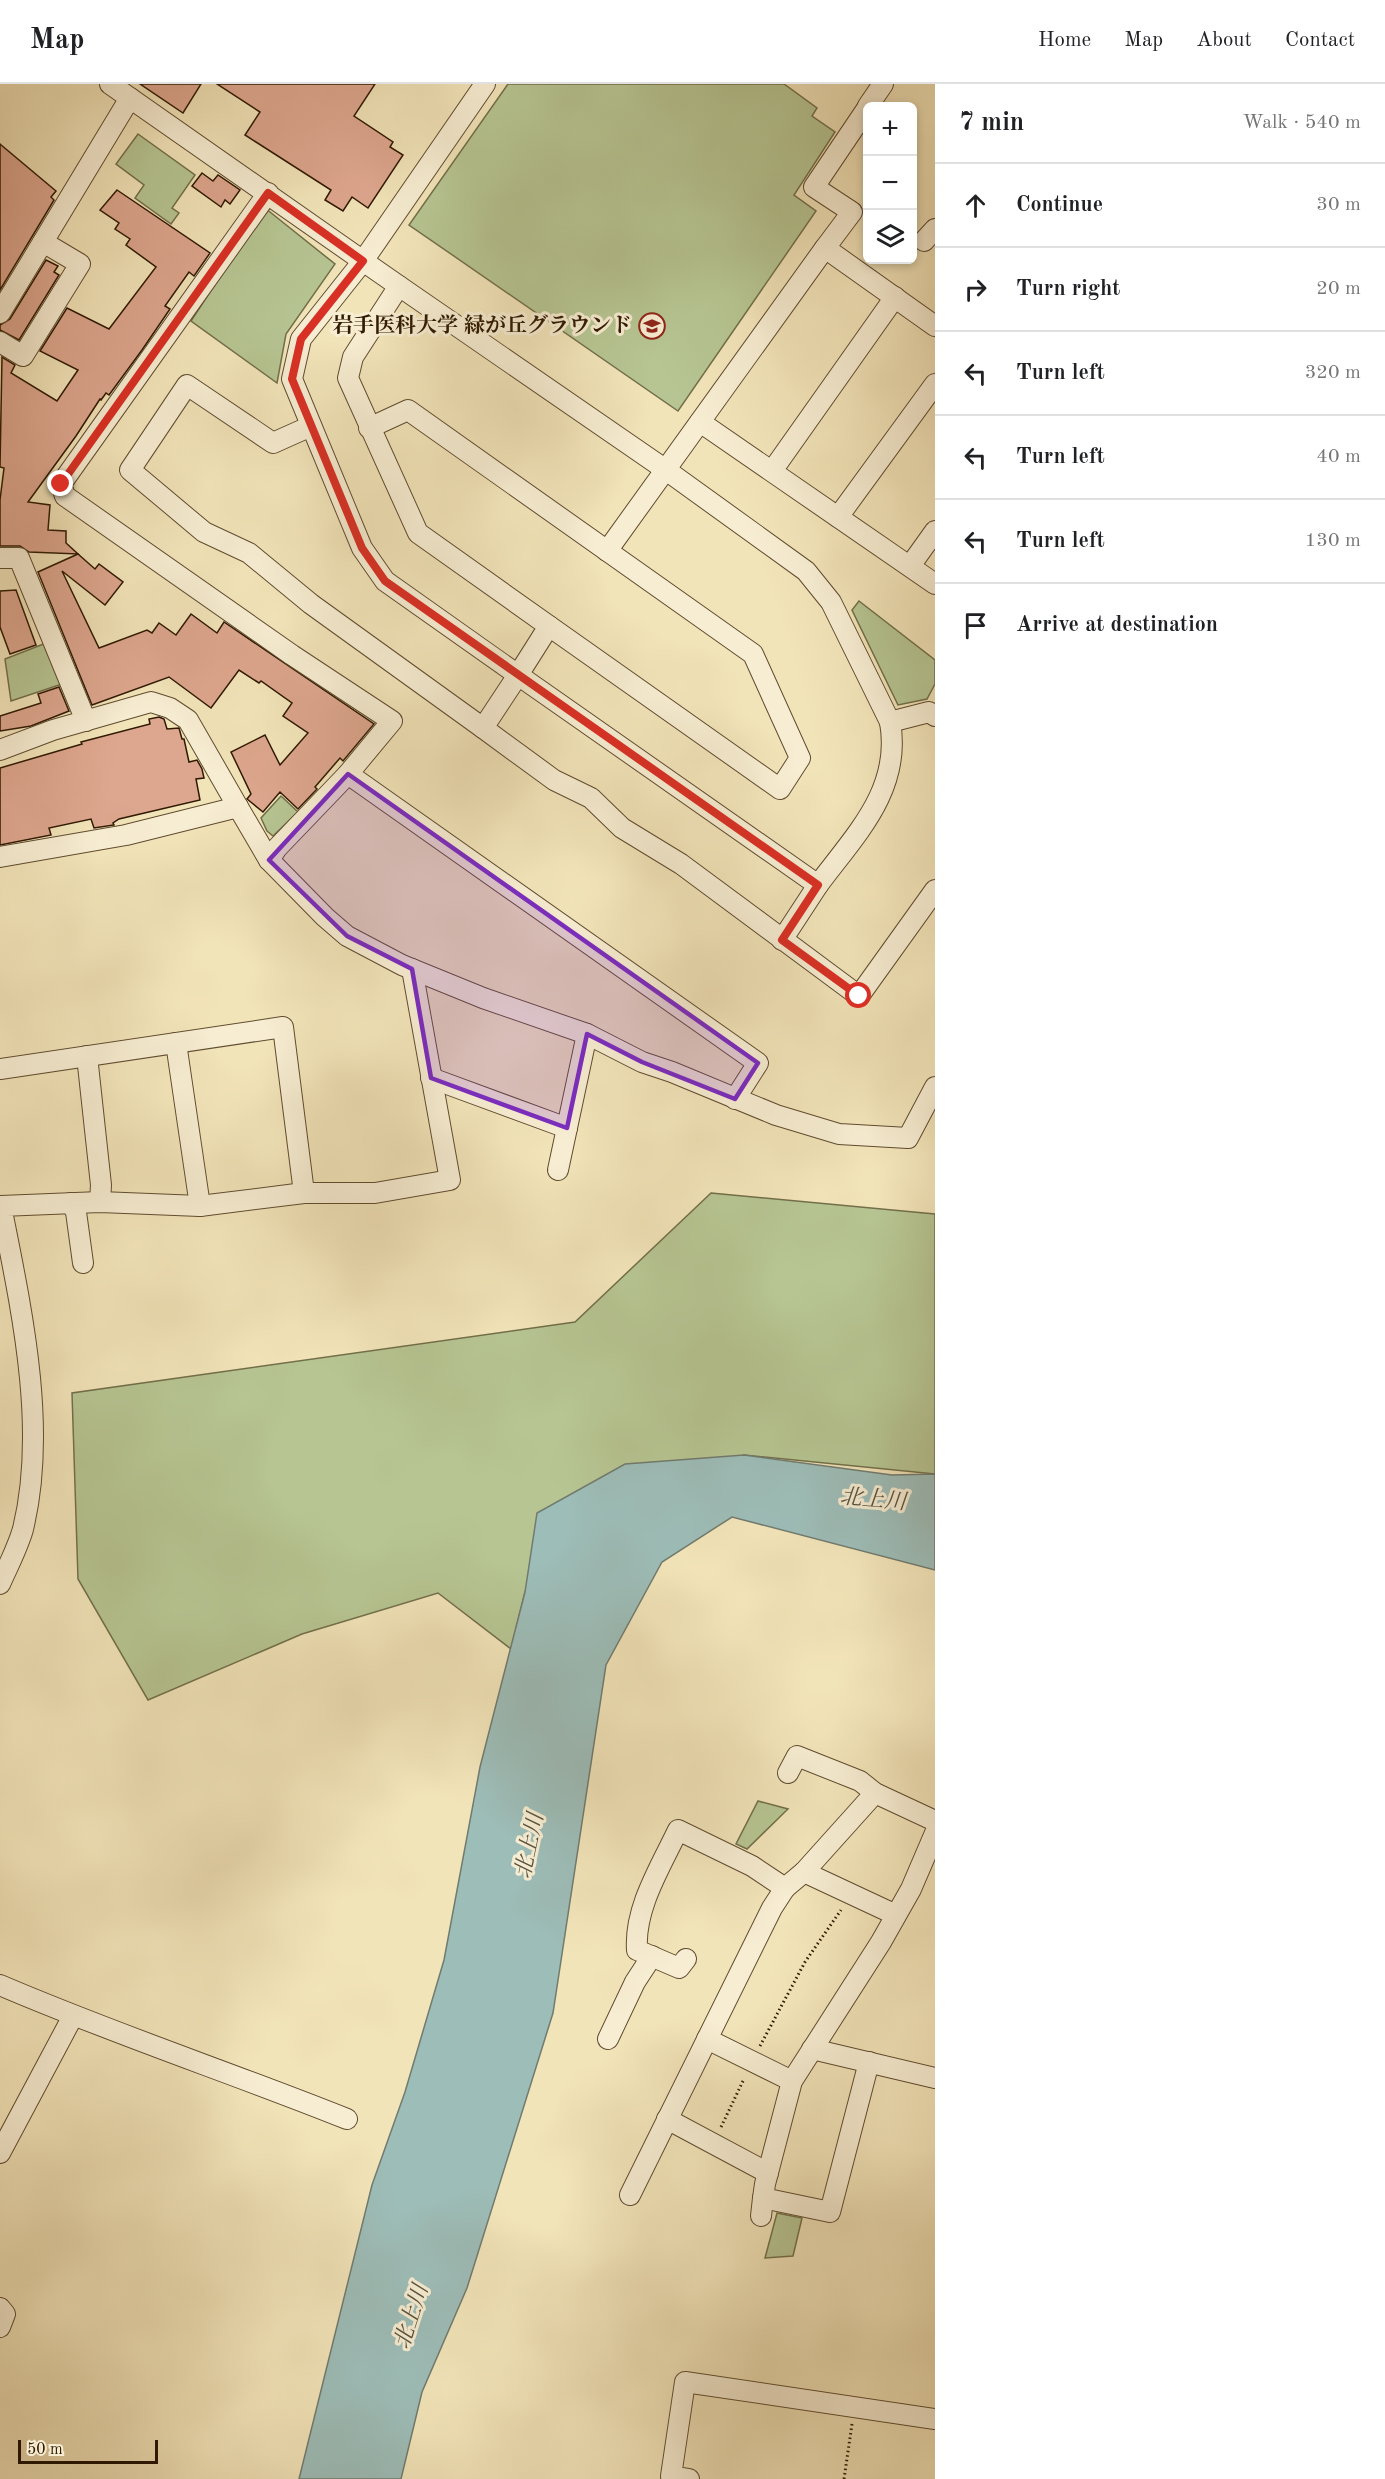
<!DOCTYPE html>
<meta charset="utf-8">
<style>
:root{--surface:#fff;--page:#f6f6f6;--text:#202124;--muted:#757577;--line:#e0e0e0}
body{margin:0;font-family:"Old Standard TT","Noto Serif JP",serif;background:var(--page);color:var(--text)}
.controls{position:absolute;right:18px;top:18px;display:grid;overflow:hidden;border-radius:9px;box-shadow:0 3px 9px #0003}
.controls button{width:54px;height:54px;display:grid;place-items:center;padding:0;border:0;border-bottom:2px solid var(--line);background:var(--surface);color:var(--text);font:30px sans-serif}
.scale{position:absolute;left:18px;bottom:15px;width:140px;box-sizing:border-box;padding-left:6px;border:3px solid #2f1901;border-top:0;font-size:16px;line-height:21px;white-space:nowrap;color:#2f1901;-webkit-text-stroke:4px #f7edd2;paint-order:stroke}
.stop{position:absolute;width:18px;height:18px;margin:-14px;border:4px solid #d93025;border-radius:50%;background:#fff}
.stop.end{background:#d93025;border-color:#fff;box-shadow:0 2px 6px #0008}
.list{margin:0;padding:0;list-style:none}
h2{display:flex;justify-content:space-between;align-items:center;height:78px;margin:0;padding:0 24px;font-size:26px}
h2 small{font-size:20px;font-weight:400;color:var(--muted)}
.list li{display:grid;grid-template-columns:39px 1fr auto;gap:18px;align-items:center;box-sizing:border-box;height:84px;padding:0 24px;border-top:2px solid var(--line)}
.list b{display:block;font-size:22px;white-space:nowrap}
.list em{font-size:20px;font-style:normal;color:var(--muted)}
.icon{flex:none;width:33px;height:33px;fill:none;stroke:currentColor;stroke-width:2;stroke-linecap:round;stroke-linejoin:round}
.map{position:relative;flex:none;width:935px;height:2395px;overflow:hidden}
header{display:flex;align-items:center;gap:36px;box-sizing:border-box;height:84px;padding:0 30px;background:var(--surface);border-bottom:2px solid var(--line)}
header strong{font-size:28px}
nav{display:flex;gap:33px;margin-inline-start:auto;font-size:21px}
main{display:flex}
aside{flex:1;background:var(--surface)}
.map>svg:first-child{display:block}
.green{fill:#b6c592;stroke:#726f4a;stroke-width:1.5}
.water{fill:#9dbdb8;stroke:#717b6f;stroke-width:1.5}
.building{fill:#dda68e;stroke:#2f1901;stroke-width:1.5}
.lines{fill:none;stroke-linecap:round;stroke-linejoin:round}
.minor-casing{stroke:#604c2f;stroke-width:22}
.path{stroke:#2f1901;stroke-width:3;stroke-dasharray:1.5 3;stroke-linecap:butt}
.minor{stroke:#f7edd2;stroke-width:20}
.route{stroke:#d93025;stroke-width:8}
.marked{fill:#7b2cbf;fill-opacity:0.2;stroke:#7b2cbf;stroke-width:4.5;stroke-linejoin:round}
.labels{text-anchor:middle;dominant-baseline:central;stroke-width:6;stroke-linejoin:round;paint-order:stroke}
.poi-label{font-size:21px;font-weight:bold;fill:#2f1901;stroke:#f7edd2;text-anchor:end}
.water-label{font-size:22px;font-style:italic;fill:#565241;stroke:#f7edd2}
</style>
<header>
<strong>Map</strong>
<nav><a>Home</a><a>Map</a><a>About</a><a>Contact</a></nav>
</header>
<main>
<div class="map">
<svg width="935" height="2395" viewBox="0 0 935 2395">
<rect width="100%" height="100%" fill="#f2e4b9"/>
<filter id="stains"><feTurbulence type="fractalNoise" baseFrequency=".00333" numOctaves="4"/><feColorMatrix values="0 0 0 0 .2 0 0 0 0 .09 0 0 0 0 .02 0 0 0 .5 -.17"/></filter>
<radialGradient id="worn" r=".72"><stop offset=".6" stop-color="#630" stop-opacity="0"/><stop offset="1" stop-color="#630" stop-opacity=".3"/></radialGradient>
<g class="green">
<path d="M508,0h276l33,24 -5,8 23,16 -41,63 22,16 -138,200 -269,-186z"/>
<path d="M138,50l57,41 -23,33 7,5 -8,11 -36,-26 9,-13 -28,-21z"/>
<path d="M265,124l70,56 -49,70 -9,49 -86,-62z"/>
<path d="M859,517l76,59v24l-8,15 -29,6 -46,-95z"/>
<path d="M46,559l16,41 -51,17 -6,-42z"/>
<path d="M281,712l17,16 -25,24 -6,-5 -6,-13z"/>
<path d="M711,1109l224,21v260l-191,-19 -219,137 -14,57 -73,-56 -136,41 -154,66 -70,-121 -6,-186 503,-71z"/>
<path d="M758,1717l30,8 -41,40 -11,-5z"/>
<path d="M777,2129l25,5 -9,38 -28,2z"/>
</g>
<path class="water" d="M744,1371l148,20 43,-1v96l-203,-53 -70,45 -56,103 -53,348 -86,275 -45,104 -21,87h-102l73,-294 33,-93 39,-132 36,-193 45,-175 12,-79 88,-49z"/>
<g class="building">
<path d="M140,0h61l-18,29z"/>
<path d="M217,0h158l-21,32 39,26 -3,5 13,8 -35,53 -16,-11 -9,14 -18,-11 6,-10 -86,-55 15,-23z"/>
<path d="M0,60l56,47 -5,6 3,3 -54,90z"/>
<path d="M202,89l11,8 5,-6 22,15 -10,14 -5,-4 -4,7 -29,-21z"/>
<path d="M117,106l93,63 -16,23 -5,-4 -24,34 5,3 -28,41 -33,45 -3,-2 -5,7 -1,-1 -24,37 -48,66 22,3 -2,25 18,1v12l12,11 -49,-2 -9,-6h-20v-46l4,-32 -4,-1 2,-110 13,8 -4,8 46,28 21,-31 -38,-19 27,-43 42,21 47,-62 -30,-22 4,-6 -15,-10 4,-6 -19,-13z"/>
<path d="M46,176l12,6 -4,6 5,3 -40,65 -19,-10v-5l10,-6z"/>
<path d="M78,470l17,15 4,-5 24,18 -18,23 -43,-34 37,77 48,-18 5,3 7,-10 17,12 15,-21 26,19 7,-11 150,102 -31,37 -3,-3 -25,29 2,2 -19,20 -18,-17 -17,20 -16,-13 4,-5 -20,-42 34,-17 15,30 28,-32 -25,-17 9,-13 -31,-22 -2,2 -20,-13 -28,38 -42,-31 -77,28 -54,-133z"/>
<path d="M16,506l20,55 -26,9 -10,-27v-36z"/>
<path d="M59,603l10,24 -38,15 -31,5v-15l41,-13 -3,-9z"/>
<path d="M159,633l5,2 3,10 12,-1 3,11h2l5,23 8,-2 5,9 2,9 -8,1 4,21 -81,19 -6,4 1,2 -20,3 -3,-9 -42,9 2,7 -51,10v-77l82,-24 -1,-2 69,-18 -1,-5z"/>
</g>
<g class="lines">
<g class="minor-casing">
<g id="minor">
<path d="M110,0l253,177 122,-177"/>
<path d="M868,22l15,-22"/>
<path d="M868,23l-54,80 38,25 -27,36 110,78"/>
<path d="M268,109l-207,291 4,12 227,159 100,66 -44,53 -71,74 -8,12"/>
<path d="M924,157l11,-12"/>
<path d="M363,177l36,25 -46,71 -5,21 70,155 131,93 -31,49 -133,-94 -23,-33 -70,-169 9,-40z"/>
<path d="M399,202l267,184 140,101 25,31 59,120 39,-10 6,4"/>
<path d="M0,229l130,-215"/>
<path d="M0,258l23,14 57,-92 -37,-22"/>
<path d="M700,338l235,162"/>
<path d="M311,342l-38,17 -86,-58 -57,85 74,62 45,21 62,51 172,124 71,52 37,18 31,30 59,36 178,132 76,-106"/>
<path d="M369,344l39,-18 345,244 47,104 -20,31 -231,-163"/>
<path d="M772,387l123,-174"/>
<path d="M838,433l97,-133"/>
<path d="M607,467l218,-303"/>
<path d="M0,474h19l67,163"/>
<path d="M910,482l25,-35"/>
<path d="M483,644l35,-53 300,210 -36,55"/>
<path d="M0,666l53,-20 98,-28 19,6 18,12 50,87"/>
<path d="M348,690l410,289 -23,36"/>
<path d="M0,773l126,-22 112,-28 31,53 56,57 22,19 55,29 81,33 104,36 55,28 30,10 104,43 63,19 69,4 27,-51"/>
<path d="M818,801c37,-50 84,-95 72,-163"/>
<path d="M176,959l24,163"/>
<path d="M87,972l14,129 -1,17"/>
<path d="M0,985l283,-42 21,166"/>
<path d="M431,994l136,50"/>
<path d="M558,1086l29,-136"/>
<path d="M71,1119l5,9 7,51"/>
<path d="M0,1500c8,-18 18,-37 23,-55 25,-102 -2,-222 -22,-323l99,-4 100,4 104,-13h71l75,-13 -38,-211"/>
<path d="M788,1689l9,-17 63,25 15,12 60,28"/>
<path d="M804,1788l92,43"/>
<path d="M686,1875l-7,9 -42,-18c-3,-42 24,-84 41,-120l74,36 33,22 19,-16 71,-79"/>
<path d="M0,1901c114,49 232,88 347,134"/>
<path d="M608,1955l27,-57 17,-26"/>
<path d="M707,1955l85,42"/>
<path d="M812,1965l123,29"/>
<path d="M869,1978l-39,150 -67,-14 2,-14 27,-103 89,-139 30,-53 24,-56"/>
<path d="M667,2035l101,54"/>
<path d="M0,2069l73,-137"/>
<path d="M630,2111l142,-287 13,-20"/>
<path d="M761,2132l2,-18"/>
<path d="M0,2224l5,6 -5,13"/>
<path d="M689,2395l-18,-3 14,-94 250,37"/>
</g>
</g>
<g class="path">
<path d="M760,1962l45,-84 36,-52"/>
<path d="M721,2043l23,-48"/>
<path d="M844,2395l8,-55"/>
</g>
<use href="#minor" class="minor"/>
</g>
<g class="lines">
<path class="route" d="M61,400l207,-291 95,68 -62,78 -9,40 70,169 23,33 433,304 -36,55 77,56"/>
</g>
<path class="marked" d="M348,690l410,289 -23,36 -93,-37 -55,-28 -20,94 -136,-50 -19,-109 -65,-33 -78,-76z"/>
<defs>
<g id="university-ring" transform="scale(1.35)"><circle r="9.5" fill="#f7edd2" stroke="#8f2418" stroke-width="1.5"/><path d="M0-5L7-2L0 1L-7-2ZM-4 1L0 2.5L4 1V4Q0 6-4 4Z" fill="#8f2418"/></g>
</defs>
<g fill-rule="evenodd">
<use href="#university-ring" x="652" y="242"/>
</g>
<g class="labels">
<g class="poi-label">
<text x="632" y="242">岩手医科大学 緑が丘グラウンド</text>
</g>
<g class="water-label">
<text transform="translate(873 1416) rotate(5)">北上川</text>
<text transform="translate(530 1762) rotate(-78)">北上川</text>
<text transform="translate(412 2233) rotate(-72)">北上川</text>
</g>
</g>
<rect width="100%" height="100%" filter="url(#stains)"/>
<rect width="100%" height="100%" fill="url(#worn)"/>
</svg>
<div class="controls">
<button>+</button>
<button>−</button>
<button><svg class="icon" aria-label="layers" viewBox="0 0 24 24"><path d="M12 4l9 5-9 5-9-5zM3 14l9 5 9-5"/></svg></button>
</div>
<div class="scale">50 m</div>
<div class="stop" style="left:859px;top:912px"></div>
<div class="stop end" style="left:61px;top:400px"></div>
</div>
<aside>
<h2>7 min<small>Walk · 540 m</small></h2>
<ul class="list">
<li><svg class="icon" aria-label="ahead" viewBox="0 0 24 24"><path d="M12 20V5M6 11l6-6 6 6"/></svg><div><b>Continue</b></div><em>30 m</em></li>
<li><svg class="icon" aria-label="right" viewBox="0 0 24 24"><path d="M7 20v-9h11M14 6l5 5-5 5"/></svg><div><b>Turn right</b></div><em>20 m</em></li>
<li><svg class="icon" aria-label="left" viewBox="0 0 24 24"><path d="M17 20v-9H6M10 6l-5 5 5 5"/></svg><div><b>Turn left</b></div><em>320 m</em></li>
<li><svg class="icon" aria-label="left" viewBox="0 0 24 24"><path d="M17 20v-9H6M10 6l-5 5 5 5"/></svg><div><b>Turn left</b></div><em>40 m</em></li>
<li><svg class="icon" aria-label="left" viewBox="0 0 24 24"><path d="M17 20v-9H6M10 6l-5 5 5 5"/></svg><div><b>Turn left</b></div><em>130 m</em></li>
<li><svg class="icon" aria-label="arrive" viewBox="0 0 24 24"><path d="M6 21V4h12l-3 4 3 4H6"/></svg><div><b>Arrive at destination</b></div></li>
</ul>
</aside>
</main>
